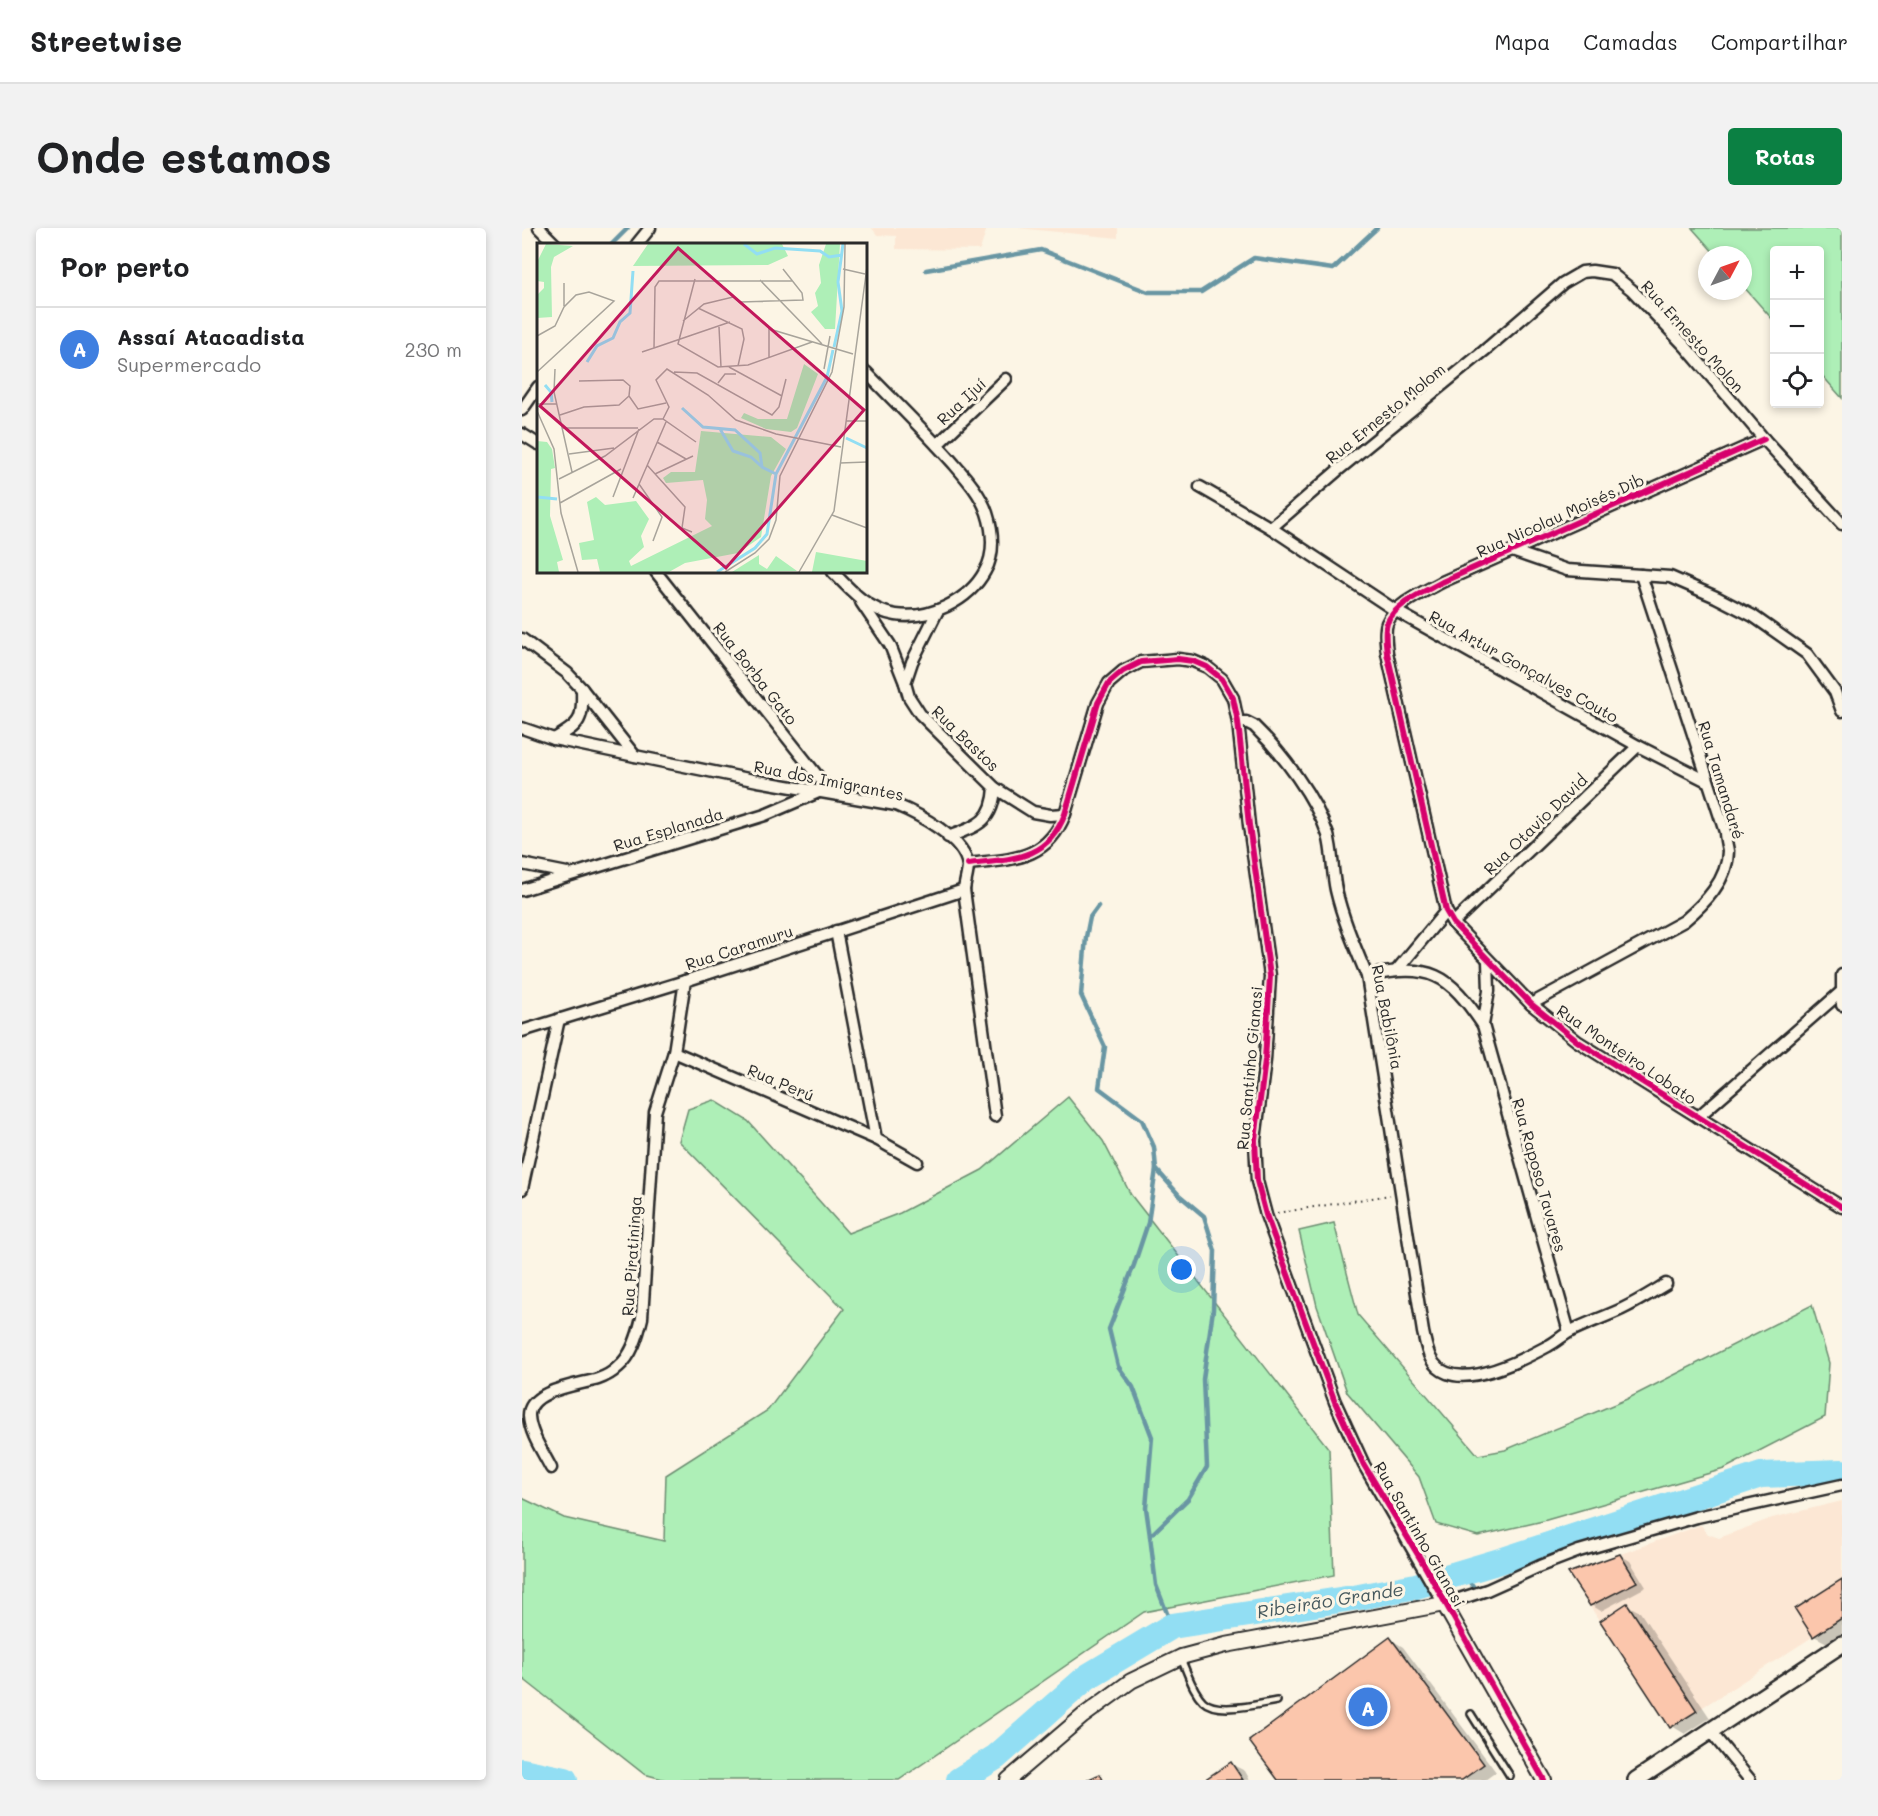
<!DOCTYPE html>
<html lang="pt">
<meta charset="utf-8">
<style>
:root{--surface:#fff;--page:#f2f2f2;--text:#202124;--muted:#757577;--line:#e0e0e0;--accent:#0b8043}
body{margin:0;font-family:Mali,sans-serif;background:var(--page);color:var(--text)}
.controls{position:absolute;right:18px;top:18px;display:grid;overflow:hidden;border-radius:6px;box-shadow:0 3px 9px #0003}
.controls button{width:54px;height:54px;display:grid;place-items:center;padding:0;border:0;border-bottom:2px solid var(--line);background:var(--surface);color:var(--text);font:30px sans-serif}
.compass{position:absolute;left:1176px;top:18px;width:54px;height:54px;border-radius:50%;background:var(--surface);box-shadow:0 3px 9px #0003;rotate:49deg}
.you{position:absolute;left:660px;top:1042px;width:21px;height:21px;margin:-15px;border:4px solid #fff;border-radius:50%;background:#1a73e8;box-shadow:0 0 0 9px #1a73e833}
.badge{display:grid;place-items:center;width:39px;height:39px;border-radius:50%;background:var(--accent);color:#fff;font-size:20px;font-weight:700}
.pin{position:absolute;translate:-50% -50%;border:3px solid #fff;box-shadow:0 2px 6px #0006}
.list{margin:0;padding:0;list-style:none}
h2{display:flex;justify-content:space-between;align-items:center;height:78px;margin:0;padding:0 24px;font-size:26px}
h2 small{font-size:20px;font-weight:400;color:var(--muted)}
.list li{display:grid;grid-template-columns:39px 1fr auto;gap:18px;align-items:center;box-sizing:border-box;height:84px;padding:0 24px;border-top:2px solid var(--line)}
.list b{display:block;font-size:22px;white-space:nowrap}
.list p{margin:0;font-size:20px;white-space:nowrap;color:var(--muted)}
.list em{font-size:20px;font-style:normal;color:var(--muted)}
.icon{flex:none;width:33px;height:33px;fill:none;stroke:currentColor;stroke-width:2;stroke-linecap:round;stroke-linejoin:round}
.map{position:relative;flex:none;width:1320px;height:1552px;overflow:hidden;border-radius:6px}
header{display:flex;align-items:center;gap:36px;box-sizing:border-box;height:84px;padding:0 30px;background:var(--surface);border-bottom:2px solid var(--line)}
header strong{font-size:28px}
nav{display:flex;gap:33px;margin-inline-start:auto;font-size:21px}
.intro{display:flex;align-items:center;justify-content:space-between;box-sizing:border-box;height:144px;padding:0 36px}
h1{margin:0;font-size:42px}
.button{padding:15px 27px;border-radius:6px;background:var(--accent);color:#fff;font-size:21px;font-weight:700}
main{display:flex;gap:36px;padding:0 36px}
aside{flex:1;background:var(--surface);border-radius:6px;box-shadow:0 3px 9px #0003}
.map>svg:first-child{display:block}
.built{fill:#fce7d4}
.green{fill:#aeefb7;stroke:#6c8d71;stroke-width:1.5}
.shadow{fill:#0003}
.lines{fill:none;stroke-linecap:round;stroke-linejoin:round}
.stream{stroke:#6996a3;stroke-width:4.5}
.river{stroke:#92def3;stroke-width:26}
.building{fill:#fbc6ac;stroke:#2b2b2b;stroke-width:1.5}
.service-casing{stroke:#2b2b2b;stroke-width:10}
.minor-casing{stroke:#2b2b2b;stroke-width:15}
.tertiary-casing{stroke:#2b2b2b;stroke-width:18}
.secondary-casing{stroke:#2b2b2b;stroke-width:20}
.path{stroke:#2b2b2b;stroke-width:2;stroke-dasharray:1.5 4.5;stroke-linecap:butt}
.service{stroke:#fcf5e5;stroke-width:5}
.minor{stroke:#fcf5e5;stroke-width:10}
.tertiary{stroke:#fcf5e5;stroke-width:14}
.secondary{stroke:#fcf5e5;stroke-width:15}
.cycleway-casing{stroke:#fcf5e5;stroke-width:10}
.cycleway{stroke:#d6006c;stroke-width:6}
.labels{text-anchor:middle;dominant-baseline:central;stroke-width:6;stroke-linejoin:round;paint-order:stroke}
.street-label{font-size:16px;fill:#2b2b2b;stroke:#fcf5e5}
.water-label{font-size:18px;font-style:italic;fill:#45585d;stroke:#fcf5e5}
.inset-river{fill:none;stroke:#92def3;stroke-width:3}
.inset-road{fill:none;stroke:#a8a49b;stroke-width:1.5}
.view{fill:#c2185b;fill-opacity:0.15;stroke:#c2185b;stroke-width:3}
.inset-edge{fill:none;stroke:#2b2b2b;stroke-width:3}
</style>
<header>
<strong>Streetwise</strong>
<nav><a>Mapa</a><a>Camadas</a><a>Compartilhar</a></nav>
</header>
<div class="intro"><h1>Onde estamos</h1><a class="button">Rotas</a></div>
<main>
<aside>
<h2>Por perto<small></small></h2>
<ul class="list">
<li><span class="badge" style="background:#3f7fe0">A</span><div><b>Assaí Atacadista</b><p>Supermercado</p></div><em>230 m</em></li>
</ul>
</aside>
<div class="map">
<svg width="1320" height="1552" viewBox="0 0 1320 1552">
<rect width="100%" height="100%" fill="#fcf5e5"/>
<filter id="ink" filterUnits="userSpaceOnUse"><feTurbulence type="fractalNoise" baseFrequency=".0167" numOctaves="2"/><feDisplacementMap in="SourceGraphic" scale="12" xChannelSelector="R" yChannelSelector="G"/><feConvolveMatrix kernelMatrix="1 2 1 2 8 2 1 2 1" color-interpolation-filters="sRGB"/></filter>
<g filter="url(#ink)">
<g class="built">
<path d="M350,0h115l-7,22 -84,-1v-13l-19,-1z"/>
<path d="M496,0h100v10z"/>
<path d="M1320,1273v117l-172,110 -102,-155 133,-48 7,9 11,4 53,-20z"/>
</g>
<g class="green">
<path d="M1170,0h150v170l-22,-25v-123h-46v71l-31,-35v-31h-27z"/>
<path d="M546,869l35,44 28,54 198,254 5,126 -190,37 -245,168h-233l-22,-6 -122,-96v-180l42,20 100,23 2,-66 102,-65 76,-101 -165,-168 9,-32 26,-9 34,21 100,112 52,-20 82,-43z"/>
<path d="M812,995l24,92 120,140 27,-5 122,-51 185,-94 17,58 -4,54 -101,52 -181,52 -65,15 -42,-12 -17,-47 -72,-85 -30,-86 -18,-75z"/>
</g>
<g class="shadow">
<path d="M1098,1327l10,6 16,26 -45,24 -10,-6z"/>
<path d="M1320,1353v53l-15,9 -13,-7z"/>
<path d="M1105,1377l13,7 70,106 -25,16 -13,-8z"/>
<path d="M868,1411l13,8 93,125 -11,8h-205z"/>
<path d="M709,1536l14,7 5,9h-43z"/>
</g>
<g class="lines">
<g class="stream">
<path d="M90,16l16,-16"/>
<path d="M404,42l115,-20 107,42h53l53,-34 79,11 44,-41"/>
<path d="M576,678l-8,11 -4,20 -5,58 24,52 -6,41 43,32 12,27 2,22 23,26 25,21 11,35 -2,59 -10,69 4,88 -19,32 -38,37 6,49 16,41"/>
<path d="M628,1308l-4,-28 6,-71 -19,-50 -15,-21 -9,-37 25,-64 14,-42 8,-54"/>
<path d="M939,1344l12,14"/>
</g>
<g class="river">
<path d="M0,1543l43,9"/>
<path d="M437,1552l37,-23 91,-80 85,-51 187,-29 57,-11 84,-25 261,-86 81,-3"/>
</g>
</g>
<g class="building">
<path d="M1098,1326l17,28 -47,24 -22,-33z"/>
<path d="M1320,1351v39l-29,19 -18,-28z"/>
<path d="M1105,1375l70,108 -27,17 -70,-107z"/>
<path d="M868,1409l94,127 -22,16h-184l-29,-39z"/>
<path d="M709,1534l12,18h-39z"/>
<path d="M578,1546l3,6h-16z"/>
</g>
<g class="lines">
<g class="service-casing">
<g id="service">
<path d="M659,1431c7,14 11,31 22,42 14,14 55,3 74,0"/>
<path d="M949,1486l39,62"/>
</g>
</g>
<g class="minor-casing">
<g id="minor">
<path d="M17,0l16,16"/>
<path d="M115,16l13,-16"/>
<path d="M0,182l16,-23"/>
<path d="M0,206l16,10"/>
<path d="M1242,211l-322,143c-18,10 -46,21 -55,41 -3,9 -1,20 0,30l59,258 7,12 78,81 46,37 265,166"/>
<path d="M415,217l69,-66"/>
<path d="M678,259l71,41 66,-57 147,-120 79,-68 19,-11 10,-1 20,3 20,16 53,56 79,93 78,85"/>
<path d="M749,300l125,83 242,135 69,35"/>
<path d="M990,323l55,19 103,7 46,20 37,19 54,38 28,38 7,19"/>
<path d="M134,344l175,221"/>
<path d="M311,344c18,19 36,39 63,43 33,5 73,-14 89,-44 10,-17 8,-40 2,-58 -6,-18 -20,-34 -33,-49 -28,-32 -59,-62 -88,-92"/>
<path d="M339,374l29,43 15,38"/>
<path d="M416,382l-26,52 -7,21 4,14 11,17 75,74 38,24 17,3 15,-1"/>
<path d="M0,411l45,34 15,16 53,67"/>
<path d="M716,494h8l8,4c29,28 61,71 74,109 5,17 4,37 8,55 7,30 19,57 31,86l56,356c4,17 6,34 24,41 27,11 77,-14 101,-27 8,-4 15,-11 23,-15 16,-8 34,-14 51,-22 15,-7 29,-16 44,-25"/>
<path d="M0,500l32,11 81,17 123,25 138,24c22,9 69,33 72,61 0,7 -3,16 -4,24l31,226"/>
<path d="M32,511c27,-15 29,-19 28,-50"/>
<path d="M426,609c29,-11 45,-15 47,-49"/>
<path d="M0,636l45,9"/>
<path d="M446,636c43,-5 79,-3 97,-50l33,-111 11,-20 14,-12 18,-9 37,-3 15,2 14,6 15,12 11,19 5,24 11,103 21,151 -5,84 -10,80 2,41 9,34 69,187 29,63 80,139 43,-14 53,-24 39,-15 118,-34 145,-32"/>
<path d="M0,662l243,-75 56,-24"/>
<path d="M931,695l185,-177"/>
<path d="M314,703l40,208"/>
<path d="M966,733l1,30 -6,34 86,307"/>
<path d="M875,742l49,-59"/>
<path d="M1320,747v30"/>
<path d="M845,748c64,-13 81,-3 116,49"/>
<path d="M1009,776l153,-83c20,-17 44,-41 44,-70 -1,-6 -3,-13 -3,-19l-84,-257"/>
<path d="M0,803l163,-50 279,-91"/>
<path d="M152,824l202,87 41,23"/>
<path d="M1176,889l143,-125"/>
<path d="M0,961l37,-170"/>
<path d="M29,1240c-8,-16 -21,-34 -22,-52 -1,-26 50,-31 69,-37 6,-2 15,-7 20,-12 14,-11 20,-32 24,-49l13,-206 19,-60 11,-71"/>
<path d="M1188,1503l40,49"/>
</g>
</g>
<g class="tertiary-casing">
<path id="tertiary" d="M486,1552l75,-64 48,-35 50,-24 45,-12 218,-41 100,176"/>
</g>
<g class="secondary-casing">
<path id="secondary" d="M1114,1552l206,-136"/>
</g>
<path class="path" d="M755,985l113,-18"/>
<use href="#service" class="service"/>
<use href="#minor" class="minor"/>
<use href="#tertiary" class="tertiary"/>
<use href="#secondary" class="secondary"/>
<g class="cycleway-casing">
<g id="cycleway">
<path d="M1242,211l-322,143c-18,10 -46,21 -55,41 -3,9 -1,20 0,30l59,258 7,12 78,81 46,37 265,166"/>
<path d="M446,636c43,-5 79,-3 97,-50l33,-111 11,-20 14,-12 18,-9 37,-3 15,2 14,6 15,12 11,19 5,24 11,103 21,151 -5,84 -10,80 2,41 9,34 69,187 29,63 62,103 118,212"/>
</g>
</g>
<use href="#cycleway" class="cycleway"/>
</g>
</g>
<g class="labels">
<g class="street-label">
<text transform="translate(1171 108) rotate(48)">Rua Ernesto Molon</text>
<text transform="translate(439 173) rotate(-43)">Rua Ijuí</text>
<text transform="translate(863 185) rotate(-39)">Rua Ernesto Molom</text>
<text transform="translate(1038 287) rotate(-24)">Rua Nicolau Moisés Dib</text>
<text transform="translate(1002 438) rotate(29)">Rua Artur Gonçalves Couto</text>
<text transform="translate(234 445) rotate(52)">Rua Borba Gato</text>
<text transform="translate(444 510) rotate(44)">Rua Bastos</text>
<text transform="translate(307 552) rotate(11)">Rua dos Imigrantes</text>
<text transform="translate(1200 552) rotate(73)">Rua Tamandaré</text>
<text transform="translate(1013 596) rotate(-44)">Rua Otavio David</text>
<text transform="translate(146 601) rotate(-17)">Rua Esplanada</text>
<text transform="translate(217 719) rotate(-18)">Rua Caramuru</text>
<text transform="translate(866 789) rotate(79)">Rua Babilônia</text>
<text transform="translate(1105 826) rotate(34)">Rua Monteiro Lobato</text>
<text transform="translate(727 840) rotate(-85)">Rua Santinho Gianasi</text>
<text transform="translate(259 854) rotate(23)">Rua Perú</text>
<text transform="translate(1018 947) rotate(74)">Rua Raposo Tavares</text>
<text transform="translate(109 1028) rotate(-86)">Rua Piratininga</text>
<text transform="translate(898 1306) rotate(60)">Rua Santinho Gianasi</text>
</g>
<g class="water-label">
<text transform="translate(808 1372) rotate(-9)">Ribeirão Grande</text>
</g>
</g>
<g transform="translate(15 15)">
<rect width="330" height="330" fill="#fcf5e5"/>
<path d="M9,1l27,2 -19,11 -3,10 1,50 -15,1v-23l7,-7v-6l-7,-1v-19zM111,1h134l6,12 -20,9 -135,1zM289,1h14l-5,85h-10l-14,-17 7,-6 -3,-13 6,-10 -2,-18zM267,121l14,10 -21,54 -6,4 -25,-3 -25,-11 3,-5 14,6h29zM164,188l70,6 15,12 -15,27 -10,61 -23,16 -53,10 -16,9h-69l-3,-13 -15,1 -3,-17 15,-3 -7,-38 9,-5 9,8 31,-4 13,18 -8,17 3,11 -15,14 2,5 81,-40 -7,-7 2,-19 -4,-20 -37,3 -3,-5 8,-6h24zM0,198l10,1 5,7 3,19 -4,1 -1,47 13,44 -6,2 2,10h8h-30zM279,309l51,9v11h-55zM222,312v9l8,5 9,-13 21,15 -65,1z" fill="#aeefb7"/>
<path class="inset-river" d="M207,1l13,10 18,-6 45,3 9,6 13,-2M297,104l8,-36 -4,-29 5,-38M50,119l10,-16 16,-8 7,-16 10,-9 3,-42M8,142l6,7 1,10M145,165l21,19 32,3 25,23 2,14 14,7M183,186l13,22 18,6 10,9M309,195l21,10M0,254l20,2M180,329l38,-24 12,-14 9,-60 51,-97 6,-27"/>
<path class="inset-road" d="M306,26l22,5M158,36l-17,65 40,23 30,-2 64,-23M223,37l62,64M204,59l62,-2 -1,-7 -19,-24M27,63v-23M161,65l44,21 2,10 -6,27M146,78l21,-17 29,-7 40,33 80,24M182,84l2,40M232,85v30M0,93l18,-10 9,-19 12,-12 13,-3 25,9 -77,71M117,105l76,-26M105,109l12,-4 1,-61 4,-6h133M192,124l53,29M18,126l-1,23 18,80M287,126l6,-33M137,129l23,1 75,42 7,-8 7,-28M181,140l7,-9h11M92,153l9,13 28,-6M0,161h20M0,168l17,38 7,64 17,59M23,172l24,-8 35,-2 10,-9 1,-10 -7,-6 -44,1M126,176l6,-12 -13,-27 11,-11 41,26 28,25 40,14 65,13M309,178h21M26,185h75M120,199l29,17M32,211l45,-6M303,220l27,-1M110,222l38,42 -3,21 10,4M118,231l38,-18M22,236l46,-23 49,-37h9l33,23M102,241l23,33 -9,24M76,254l26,-68M96,255l33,-76M23,260l61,-34M295,272l35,13M188,329l30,-19 14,-14 7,-19 4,-44 52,-104 12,-65 1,-63M262,329l35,-61 33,-244"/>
<path class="view" d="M141,5l186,162 -138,158 -186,-162z"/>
<rect width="330" height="330" class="inset-edge"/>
</g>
</svg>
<div class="controls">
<button>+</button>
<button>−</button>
<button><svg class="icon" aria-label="locate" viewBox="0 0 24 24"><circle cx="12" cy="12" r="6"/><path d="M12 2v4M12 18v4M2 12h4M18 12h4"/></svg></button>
</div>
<svg class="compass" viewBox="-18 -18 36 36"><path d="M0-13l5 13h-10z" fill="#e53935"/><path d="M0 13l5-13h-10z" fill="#757577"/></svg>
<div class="you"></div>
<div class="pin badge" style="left:846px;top:1479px;background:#3f7fe0">A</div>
</div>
</main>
